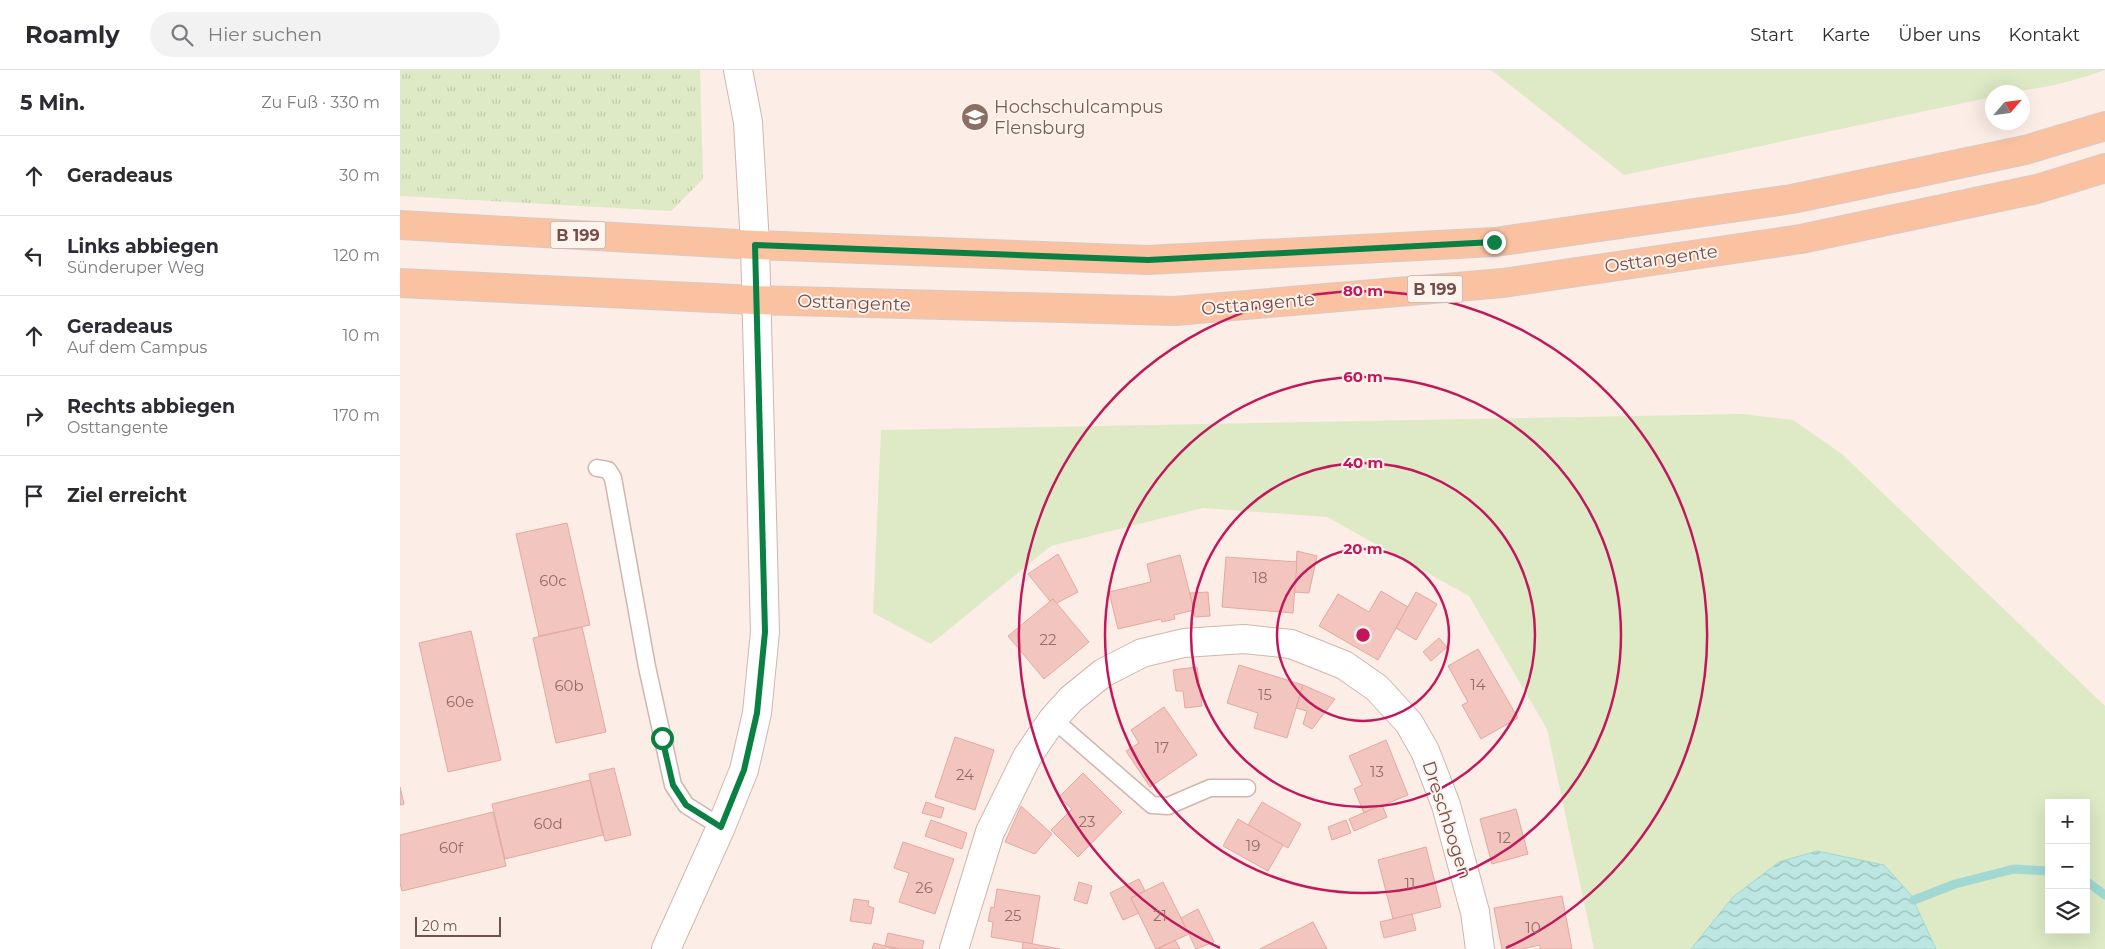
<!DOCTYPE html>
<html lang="de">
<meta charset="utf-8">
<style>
:root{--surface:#fff;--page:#f2f2f3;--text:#2b2b33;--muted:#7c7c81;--line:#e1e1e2}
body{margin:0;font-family:Montserrat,sans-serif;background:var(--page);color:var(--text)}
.controls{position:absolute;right:15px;bottom:15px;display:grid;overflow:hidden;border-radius:0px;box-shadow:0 5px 20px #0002}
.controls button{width:45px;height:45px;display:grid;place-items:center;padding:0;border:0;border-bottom:1px solid var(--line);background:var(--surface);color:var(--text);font:25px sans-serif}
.compass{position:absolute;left:1585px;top:15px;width:45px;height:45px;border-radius:50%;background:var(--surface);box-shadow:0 5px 20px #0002;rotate:62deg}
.scale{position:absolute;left:15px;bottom:12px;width:86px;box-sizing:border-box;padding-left:5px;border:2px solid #764f4b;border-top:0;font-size:14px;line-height:18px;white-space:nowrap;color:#764f4b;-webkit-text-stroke:4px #fff3ed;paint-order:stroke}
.stop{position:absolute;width:15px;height:15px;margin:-11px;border:4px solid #0b8043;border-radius:50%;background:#fff}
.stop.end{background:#0b8043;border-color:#fff;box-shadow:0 1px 5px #0008}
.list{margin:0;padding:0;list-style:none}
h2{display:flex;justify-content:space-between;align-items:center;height:65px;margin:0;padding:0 20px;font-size:21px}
h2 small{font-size:16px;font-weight:400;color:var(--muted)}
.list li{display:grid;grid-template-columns:32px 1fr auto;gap:15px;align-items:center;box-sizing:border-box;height:80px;padding:0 20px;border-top:1px solid var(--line)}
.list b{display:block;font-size:19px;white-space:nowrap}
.list p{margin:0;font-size:16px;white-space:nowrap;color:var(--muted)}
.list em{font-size:16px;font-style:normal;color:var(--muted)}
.icon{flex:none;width:28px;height:28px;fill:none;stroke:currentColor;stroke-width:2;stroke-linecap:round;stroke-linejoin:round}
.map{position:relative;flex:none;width:1705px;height:879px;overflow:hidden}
header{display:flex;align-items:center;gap:30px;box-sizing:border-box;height:70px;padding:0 25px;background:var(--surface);border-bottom:1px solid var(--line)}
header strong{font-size:24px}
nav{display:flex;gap:28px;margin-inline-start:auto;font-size:18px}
.search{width:350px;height:45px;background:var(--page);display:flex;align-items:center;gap:12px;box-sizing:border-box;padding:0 18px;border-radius:28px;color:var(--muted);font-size:19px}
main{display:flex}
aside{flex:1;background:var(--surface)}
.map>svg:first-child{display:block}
.grass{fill:#ddeac5;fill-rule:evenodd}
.park{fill:url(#park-tufts)}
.water{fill:url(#water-waves);stroke:#a1d8d2}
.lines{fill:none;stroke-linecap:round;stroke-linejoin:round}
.stream{stroke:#a1d8d2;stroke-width:9}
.building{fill:#f2c6be;stroke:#e4a89f}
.lane-casing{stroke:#d0b6af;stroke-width:19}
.street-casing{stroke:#d0b6af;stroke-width:30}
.primary-casing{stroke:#d6cac9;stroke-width:30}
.lane{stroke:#fff;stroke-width:16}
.street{stroke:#fff;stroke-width:28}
.primary{stroke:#fac2a0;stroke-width:28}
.route{stroke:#0b8043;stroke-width:6}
.ring{fill:none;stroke:#c2185b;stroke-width:2.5}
.labels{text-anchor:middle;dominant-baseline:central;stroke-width:4;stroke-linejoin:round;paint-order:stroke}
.number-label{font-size:15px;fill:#956d68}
.shield{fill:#fff3ed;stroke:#9f807c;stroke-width:1}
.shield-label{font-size:16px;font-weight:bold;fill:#764f4b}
.education-label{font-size:18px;fill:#785e54;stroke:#fff3ed;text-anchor:start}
.street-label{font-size:18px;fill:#764f4b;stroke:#fff3ed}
.centre{fill:#c2185b;stroke:#fff3ed;stroke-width:2.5}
.ring-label{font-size:15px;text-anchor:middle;font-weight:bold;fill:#c2185b;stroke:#fff3ed;stroke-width:4;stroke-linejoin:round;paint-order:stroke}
</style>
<header>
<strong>Roamly</strong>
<div class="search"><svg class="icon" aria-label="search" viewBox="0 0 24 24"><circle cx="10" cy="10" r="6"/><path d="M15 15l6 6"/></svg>Hier suchen</div>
<nav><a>Start</a><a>Karte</a><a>Über uns</a><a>Kontakt</a></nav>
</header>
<main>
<aside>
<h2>5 Min.<small>Zu Fuß · 330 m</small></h2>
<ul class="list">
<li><svg class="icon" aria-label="ahead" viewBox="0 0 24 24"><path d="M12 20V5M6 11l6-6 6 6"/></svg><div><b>Geradeaus</b></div><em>30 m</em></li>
<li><svg class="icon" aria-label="left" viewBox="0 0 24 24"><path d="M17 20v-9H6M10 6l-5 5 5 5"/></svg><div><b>Links abbiegen</b><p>Sünderuper Weg</p></div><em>120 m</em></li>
<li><svg class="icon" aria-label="ahead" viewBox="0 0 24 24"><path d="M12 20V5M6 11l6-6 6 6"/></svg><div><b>Geradeaus</b><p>Auf dem Campus</p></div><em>10 m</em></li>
<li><svg class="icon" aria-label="right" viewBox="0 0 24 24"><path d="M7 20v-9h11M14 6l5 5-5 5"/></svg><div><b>Rechts abbiegen</b><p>Osttangente</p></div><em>170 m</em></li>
<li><svg class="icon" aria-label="arrive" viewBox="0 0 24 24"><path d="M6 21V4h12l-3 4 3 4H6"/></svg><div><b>Ziel erreicht</b></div></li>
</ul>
</aside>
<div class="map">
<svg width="1705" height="879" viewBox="0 0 1705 879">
<defs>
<pattern id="park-tufts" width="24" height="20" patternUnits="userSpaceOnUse" patternTransform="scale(1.25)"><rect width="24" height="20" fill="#ddeac5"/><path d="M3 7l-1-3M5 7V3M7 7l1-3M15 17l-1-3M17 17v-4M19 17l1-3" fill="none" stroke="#c1caab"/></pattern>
<pattern id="water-waves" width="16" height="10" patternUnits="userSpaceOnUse" patternTransform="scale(1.25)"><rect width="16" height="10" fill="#bbe6e1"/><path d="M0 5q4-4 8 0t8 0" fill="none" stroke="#9dbdb8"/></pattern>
</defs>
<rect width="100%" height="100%" fill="#fceee6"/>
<g class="grass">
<path d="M1091,0h614c-35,13 -75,22 -113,22v5l-368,78z"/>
<path d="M1343,344l50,6 49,34 263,252v243h-169l-25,-54 -178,2 -42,52h-97l-47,-220 -78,-133 -142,-79 -124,-9 -152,38 -120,98 -58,-31 8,-183zM1649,733h37v127h-37z"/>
</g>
<path class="park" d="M0,0h300l3,109 -32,32 -271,-15z"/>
<path class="water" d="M1417,781l67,14 27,30 25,54h-245l42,-52 46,-35z"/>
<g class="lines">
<g class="stream">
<path d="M1686,811l19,14"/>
<path d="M1514,830l41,-16 59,-15 35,2"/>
</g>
</g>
<g class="building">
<path d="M167,453l23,102 -51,11 -23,-102z"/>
<path d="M897,481l20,5 -8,37 -15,-1z"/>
<path d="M658,484l20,38 -21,11 -4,-4 -3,2 -22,-27z"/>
<path d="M780,485l14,55 -20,5 1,4 -13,3 -1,-3 -43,10 -9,-37 42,-10 -4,-18z"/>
<path d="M826,487l71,5 -4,51 -71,-6z"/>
<path d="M981,521l27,16 -30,53 -59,-34 19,-32 31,18z"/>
<path d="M808,522l2,24 -15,1 -5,-24z"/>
<path d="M1016,522l21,12 -21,36 -20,-12z"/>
<path d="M653,529l36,43 -45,37 -36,-43z"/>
<path d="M182,557l24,105 -50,11 -23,-105z"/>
<path d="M71,561l30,129 -53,12 -29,-129z"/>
<path d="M1039,568l8,9 -16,14 -8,-9z"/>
<path d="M1078,579l40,69 -37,21 -19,-34 6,-3 -20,-36z"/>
<path d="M839,595l64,20 -16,53 -33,-10 4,-15 -31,-10z"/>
<path d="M797,597l5,39 -17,2 -2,-17h-7l-3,-21z"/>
<path d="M903,615l32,14 -23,30 -9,-5 4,-13 -11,-3z"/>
<path d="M764,637l33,48 -47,32 -24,-36 13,-8 -8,-13z"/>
<path d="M555,667l39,13 -19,60 -40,-13z"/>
<path d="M986,670l22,55 -44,18 -10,-24 8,-4 -13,-29z"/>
<path d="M214,698l17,67 -26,6 -16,-67z"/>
<path d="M683,703l39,39 -44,45 -27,-27 21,-21 -13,-12z"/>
<path d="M190,710l13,55 -98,24 -13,-55z"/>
<path d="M0,717l4,17 -4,1z"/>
<path d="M526,732l18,6 -3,10 -19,-5z"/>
<path d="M862,732l39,22 -13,24 -40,-23z"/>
<path d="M982,735l5,12 -33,14 -5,-12z"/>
<path d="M621,736l31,28 -17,20 -30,-12z"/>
<path d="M1116,739l12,45 -36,10 -12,-45z"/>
<path d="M93,742l13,54 -104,25 -2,-8v-48z"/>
<path d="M838,749l45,26 -15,26 -45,-25z"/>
<path d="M531,750l36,13 -5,16 -37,-13z"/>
<path d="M946,750l5,13 -19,7 -4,-13z"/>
<path d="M503,772l51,17 -19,55 -36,-12 10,-29 -15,-5z"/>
<path d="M1026,777l15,60 -48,12 -15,-59z"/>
<path d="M739,809l6,12 -14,7 8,15 -16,7 -13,-27z"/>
<path d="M679,812l13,4 -5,18 -13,-4z"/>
<path d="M763,812l26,52 -33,15 -25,-51z"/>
<path d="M597,819l43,7 -8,48 -41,-7 2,-15 -5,-1 3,-14 3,1z"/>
<path d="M1162,826l10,53h-32v-4l-18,4h-20l-8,-41z"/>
<path d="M454,829l15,2 -1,5 6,2 -3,16 -21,-3z"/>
<path d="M798,839l16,33 -18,7 -15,-31z"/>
<path d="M1012,844l4,16 -32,8 -4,-16z"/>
<path d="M913,852l14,27h-67z"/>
<path d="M488,863l36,8 -2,8h-23l-14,-3z"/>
<path d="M775,870l5,9h-22z"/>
<path d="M623,872l37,7h-38z"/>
<path d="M474,873l11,3 14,3h-27z"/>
</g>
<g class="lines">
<g class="lane-casing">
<g id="lane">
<path d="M197,398l11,2 5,8 34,189 26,118 13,20 35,22"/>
<path d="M653,649l99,86 16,1 42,-18h37"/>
</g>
</g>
<g class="street-casing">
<g id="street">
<path d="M266,879l55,-122 23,-57 13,-57 8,-81 -10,-387 -7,-123 -10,-52"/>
<path d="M554,879l36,-117 37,-75 26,-38 18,-20 32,-26 39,-20 42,-10 60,-4 47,5 53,21 33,23 32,35 16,28 21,54 29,107 5,37"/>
</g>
</g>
<g class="primary-casing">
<g id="primary">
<path d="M0,155l355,20 393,15 347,-18 297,-43 233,-49 80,-24"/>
<path d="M0,213l355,17 420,11 328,-28 298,-44 236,-50 68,-21"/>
</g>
</g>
<use href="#lane" class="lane"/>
<use href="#street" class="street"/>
<use href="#primary" class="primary"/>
</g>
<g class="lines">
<path class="route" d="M262,668l11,47 13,20 35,22 23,-57 13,-57 8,-81 -10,-387 393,15 346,-18"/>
</g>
<g class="ring">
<circle cx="963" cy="565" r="86"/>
<circle cx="963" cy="565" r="172"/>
<circle cx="963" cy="565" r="258"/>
<path d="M820 878A344 344 0 1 1 1106 878"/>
</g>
<defs>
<g id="university-disc" transform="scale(1.4375)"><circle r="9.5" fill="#8d6e63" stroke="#fff3ed"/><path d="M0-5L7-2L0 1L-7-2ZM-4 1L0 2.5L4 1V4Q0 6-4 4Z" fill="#fff"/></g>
</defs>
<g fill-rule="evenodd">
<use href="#university-disc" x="575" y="47"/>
</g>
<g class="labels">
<g class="number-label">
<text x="860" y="507">18</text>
<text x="153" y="510">60c</text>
<text x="648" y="569">22</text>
<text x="1078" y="614">14</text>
<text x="169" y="615">60b</text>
<text x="865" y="624">15</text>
<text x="60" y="631">60e</text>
<text x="762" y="677">17</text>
<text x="977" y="701">13</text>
<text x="565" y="704">24</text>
<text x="687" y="751">23</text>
<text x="148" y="753">60d</text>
<text x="1104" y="767">12</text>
<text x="853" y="775">19</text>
<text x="51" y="777">60f</text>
<text x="1010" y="813">11</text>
<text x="524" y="817">26</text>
<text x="613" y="845">25</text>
<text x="760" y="845">21</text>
<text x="1133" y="857">10</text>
</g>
<g class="shield">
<rect x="150.5" y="151.5" width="55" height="27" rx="4"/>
<rect x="1007.5" y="205.5" width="55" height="27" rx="4"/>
</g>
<g class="shield-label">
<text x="178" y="165">B 199</text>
<text x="1035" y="219">B 199</text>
</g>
<g class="education-label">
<text x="594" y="37">Hochschulcampus<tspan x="594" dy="21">Flensburg</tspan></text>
</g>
<g class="street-label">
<text transform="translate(1261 189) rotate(-8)">Osttangente</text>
<text transform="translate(454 233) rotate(2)">Osttangente</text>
<text transform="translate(858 234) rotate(-5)">Osttangente</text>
<text transform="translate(1047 750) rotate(72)">Dreschbogen</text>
</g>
</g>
<circle cx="963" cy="565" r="8" class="centre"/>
<g class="ring-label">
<text x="963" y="226">80 m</text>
<text x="963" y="312">60 m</text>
<text x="963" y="398">40 m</text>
<text x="963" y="484">20 m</text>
</g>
</svg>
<div class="controls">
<button>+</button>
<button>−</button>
<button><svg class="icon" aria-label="layers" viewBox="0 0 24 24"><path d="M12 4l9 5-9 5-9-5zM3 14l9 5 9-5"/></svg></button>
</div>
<svg class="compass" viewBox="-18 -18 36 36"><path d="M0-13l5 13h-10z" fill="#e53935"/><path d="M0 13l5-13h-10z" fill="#7c7c81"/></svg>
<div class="scale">20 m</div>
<div class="stop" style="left:262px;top:668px"></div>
<div class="stop end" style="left:1094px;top:172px"></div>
</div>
</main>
